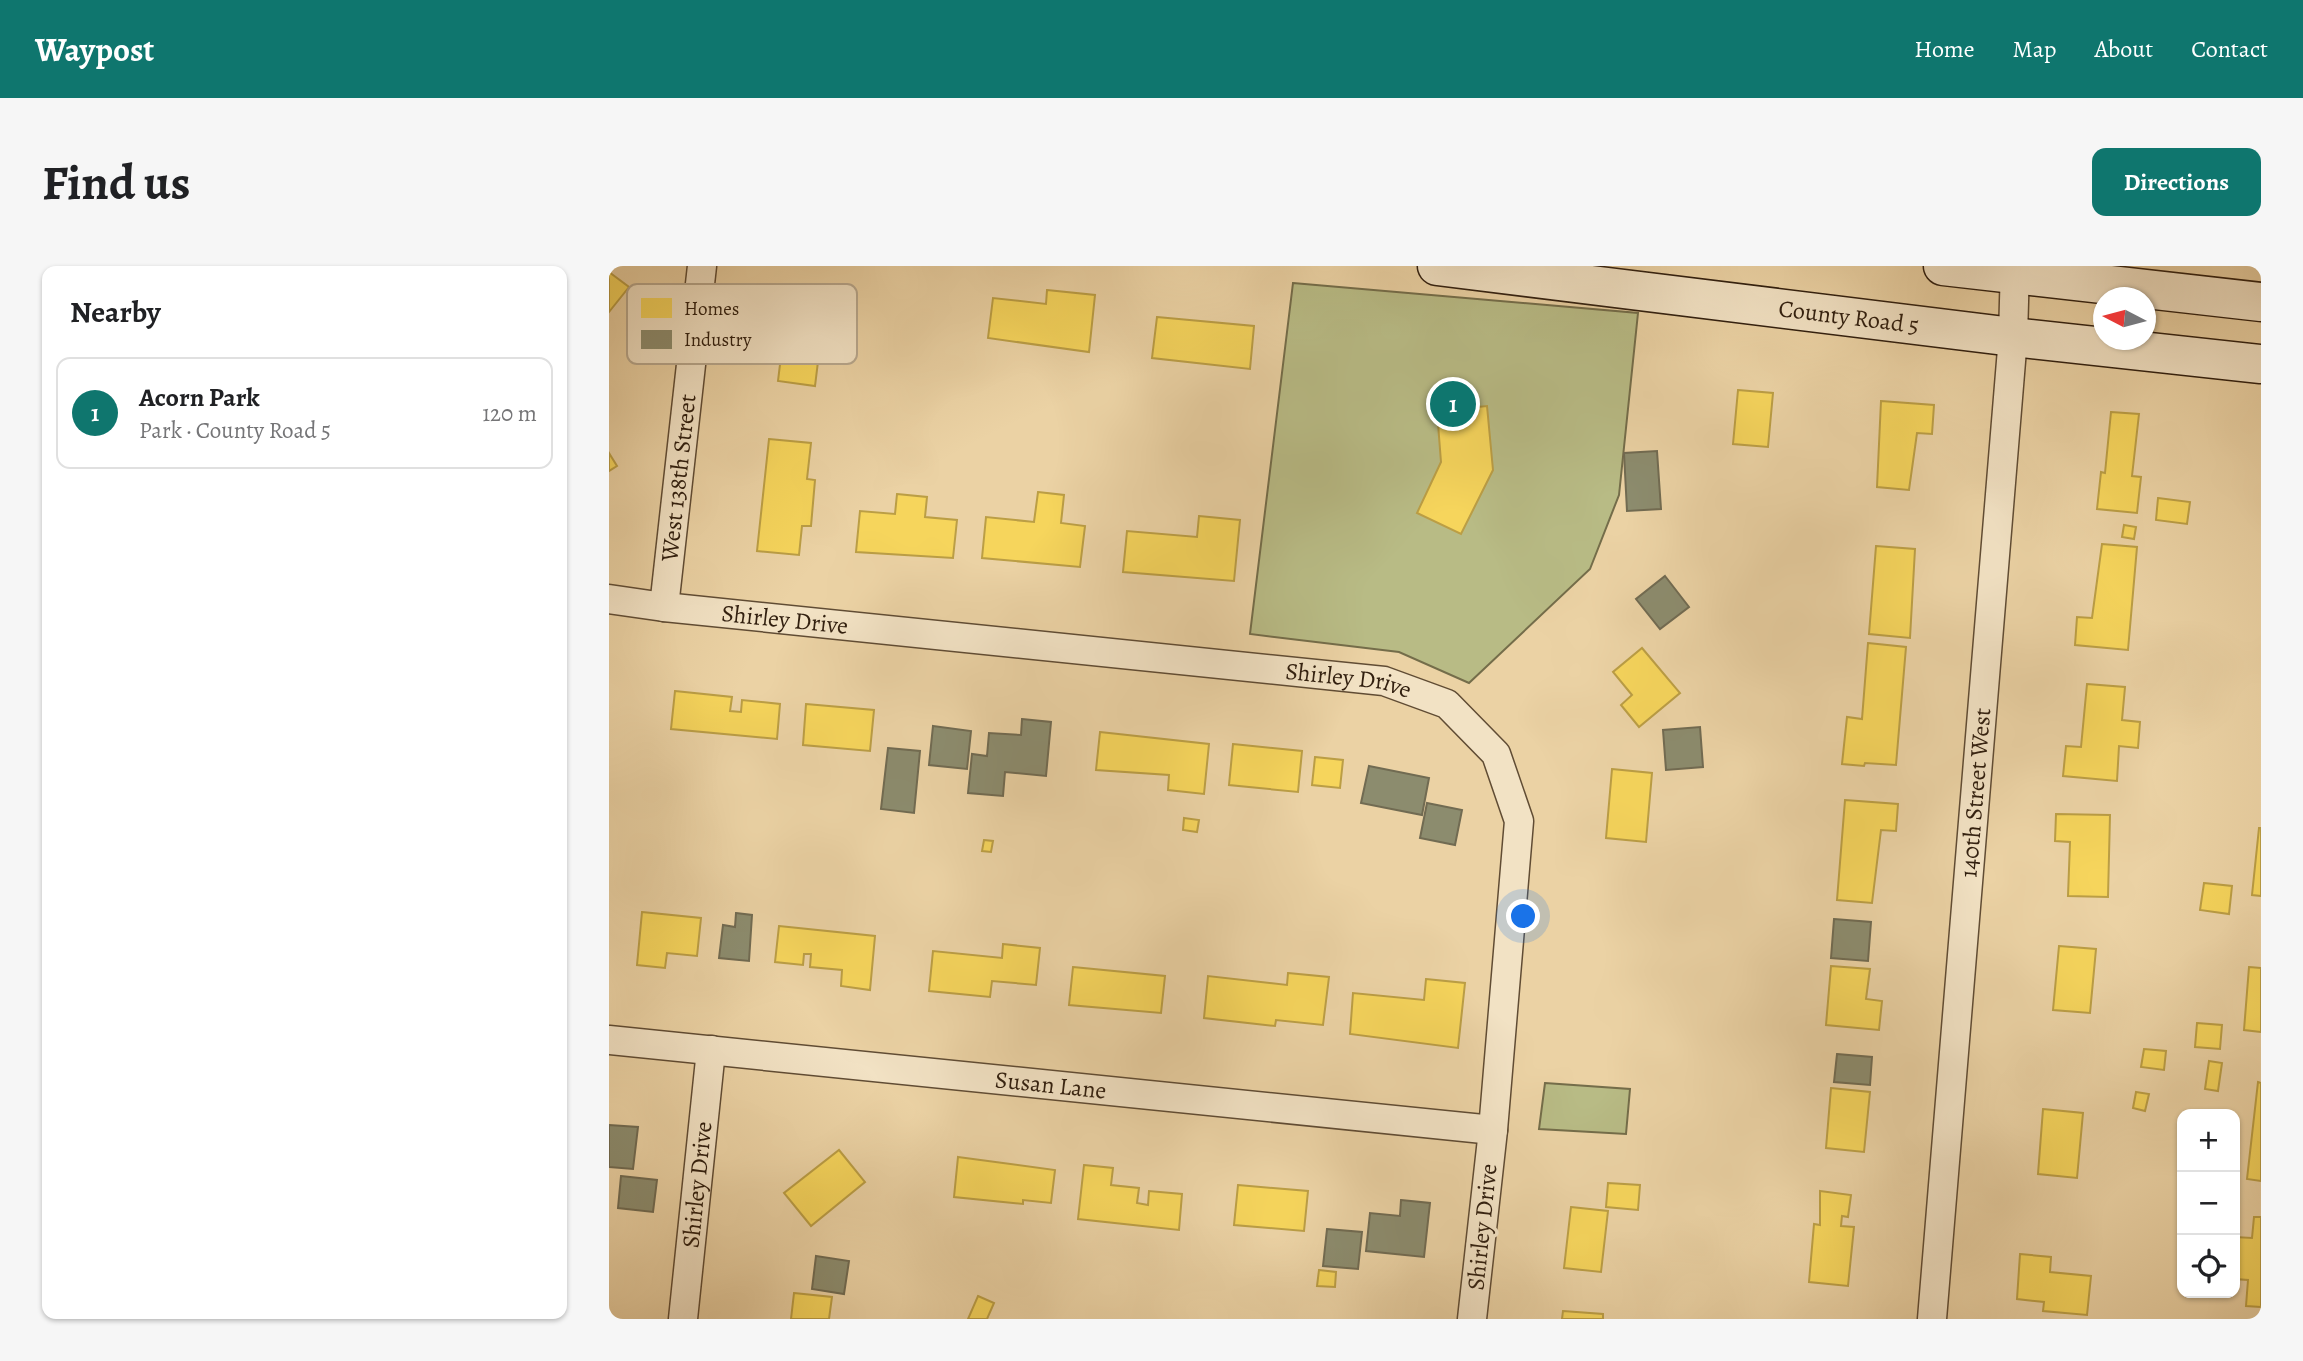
<!DOCTYPE html>
<meta charset="utf-8">
<style>
:root{--surface:#fff;--page:#f6f6f6;--text:#202124;--muted:#757577;--line:#e0e0e0;--accent:#0f766e}
body{margin:0;font-family:Alegreya,serif;background:var(--page);color:var(--text)}
.controls{position:absolute;right:21px;bottom:21px;display:grid;overflow:hidden;border-radius:14px;box-shadow:0 2px 5px #0004}
.controls button{width:63px;height:63px;display:grid;place-items:center;padding:0;border:0;border-bottom:2px solid var(--line);background:var(--surface);color:var(--text);font:35px sans-serif}
.compass{position:absolute;left:1484px;top:21px;width:63px;height:63px;border-radius:50%;background:var(--surface);box-shadow:0 2px 5px #0004;rotate:276deg}
.you{position:absolute;left:915px;top:651px;width:24px;height:24px;margin:-18px;border:5px solid #fff;border-radius:50%;background:#1a73e8;box-shadow:0 0 0 10px #1a73e833}
.badge{display:grid;place-items:center;width:46px;height:46px;border-radius:50%;background:var(--accent);color:#fff;font-size:23px;font-weight:700}
.pin{position:absolute;translate:-50% -50%;border:4px solid #fff;box-shadow:0 2px 7px #0006}
.list{margin:0;padding:0;list-style:none}
h2{display:flex;justify-content:space-between;align-items:center;height:91px;margin:0;padding:0 28px;font-size:30px}
h2 small{font-size:23px;font-weight:400;color:var(--muted)}
.list li{display:grid;grid-template-columns:46px 1fr auto;gap:21px;align-items:center;box-sizing:border-box;height:112px;margin:0 14px 14px;padding:0 14px;border:2px solid var(--line);border-radius:14px}
.list b{display:block;font-size:26px;white-space:nowrap}
.list p{margin:0;font-size:23px;white-space:nowrap;color:var(--muted)}
.list em{font-size:23px;font-style:normal;color:var(--muted)}
.icon{flex:none;width:38px;height:38px;fill:none;stroke:currentColor;stroke-width:2;stroke-linecap:round;stroke-linejoin:round}
.map{position:relative;flex:none;width:1652px;height:1053px;overflow:hidden;border-radius:14px}
header{display:flex;align-items:center;gap:42px;box-sizing:border-box;height:98px;padding:0 35px;background:var(--accent);color:#fff}
header strong{font-size:33px}
nav{display:flex;gap:38px;margin-inline-start:auto;font-size:24px}
.intro{display:flex;align-items:center;justify-content:space-between;box-sizing:border-box;height:168px;padding:0 42px}
h1{margin:0;font-size:49px}
.button{padding:18px 32px;border-radius:14px;background:var(--accent);color:#fff;font-size:24px;font-weight:700}
main{display:flex;gap:42px;padding:0 42px}
aside{flex:1;background:var(--surface);border-radius:14px;box-shadow:0 2px 5px #0004}
.map>svg:first-child{display:block}
.park{fill:#b8bb85;stroke:#746d4a;stroke-width:2}
.homes{fill:#f6d55c;stroke:#bb9e45;stroke-width:2}
.industry{fill:#8c8c6e;stroke:#716b52;stroke-width:2}
.lines{fill:none;stroke-linecap:round;stroke-linejoin:round}
.minor-casing{stroke:#604c34;stroke-width:31}
.secondary-casing{stroke:#311f0f;stroke-width:41}
.minor{stroke:#f2e2c4;stroke-width:28}
.secondary{stroke:#f2e2c4;stroke-width:38}
.labels{text-anchor:middle;dominant-baseline:central;stroke-width:7;stroke-linejoin:round;paint-order:stroke}
.street-label{font-size:24px;fill:#311f0f;stroke:#f2e2c4}
.key{fill:#f2e2c4;stroke:#b8a88e;stroke-width:2}
.key-label{font-size:19px;fill:#311f0f}
</style>
<header>
<strong>Waypost</strong>
<nav><a>Home</a><a>Map</a><a>About</a><a>Contact</a></nav>
</header>
<div class="intro"><h1>Find us</h1><a class="button">Directions</a></div>
<main>
<aside>
<h2>Nearby<small></small></h2>
<ul class="list">
<li><span class="badge">1</span><div><b>Acorn Park</b><p>Park · County Road 5</p></div><em>120 m</em></li>
</ul>
</aside>
<div class="map">
<svg width="1652" height="1053" viewBox="0 0 1652 1053">
<rect width="100%" height="100%" fill="#ebd2a4"/>
<filter id="stains"><feTurbulence type="fractalNoise" baseFrequency=".00286" numOctaves="4"/><feColorMatrix values="0 0 0 0 .2 0 0 0 0 .09 0 0 0 0 .02 0 0 0 .5 -.17"/></filter>
<radialGradient id="worn" r=".72"><stop offset=".6" stop-color="#630" stop-opacity="0"/><stop offset="1" stop-color="#630" stop-opacity=".3"/></radialGradient>
<g class="park">
<path d="M684,17l345,30 -19,182 -29,74 -121,114 -70,-31 -149,-18z"/>
<path d="M936,817l85,6 -4,45 -87,-5z"/>
</g>
<g class="homes">
<path d="M0,6l20,15 -20,25z"/>
<path d="M438,24l48,5 -6,57 -101,-14 5,-40 53,6z"/>
<path d="M179,33l37,5 -10,82 -37,-5z"/>
<path d="M548,51l97,9 -4,43 -98,-11z"/>
<path d="M1129,124l35,3 -5,54 -35,-3z"/>
<path d="M1272,135l53,4 -2,29 -15,-1 -8,57 -32,-3z"/>
<path d="M878,140l6,64 -32,64 -44,-21 24,-51 -4,-51z"/>
<path d="M1502,146l28,2 -7,62 9,1 -4,36 -40,-4 4,-37 4,1z"/>
<path d="M160,173l42,4 -4,36 8,1 -4,46h-9l-3,29 -42,-4z"/>
<path d="M0,187l8,13 -8,5z"/>
<path d="M429,226l26,3 -3,28 24,3 -5,41 -98,-9 4,-41 48,5z"/>
<path d="M288,228l30,3 -2,20 32,3 -4,38 -97,-6 4,-41 35,3z"/>
<path d="M1549,232l32,4 -3,22 -31,-4z"/>
<path d="M590,250l41,4 -6,61 -111,-9 4,-41 70,6z"/>
<path d="M1515,259l12,2 -2,12 -12,-2z"/>
<path d="M1493,278l35,3 -9,103 -53,-5 2,-28 15,1z"/>
<path d="M1267,280l39,3 -5,89 -41,-4z"/>
<path d="M1259,377l38,4 -10,118 -31,-2 -1,3 -22,-2 5,-47 15,2z"/>
<path d="M1033,382l38,45 -41,34 -18,-22 11,-10 -19,-23z"/>
<path d="M1478,418l38,3 -3,33 18,2 -2,26 -19,-2 -2,35 -54,-5 3,-30 15,1z"/>
<path d="M66,425l57,6 -2,14 11,1 1,-12 38,4 -3,35 -106,-10z"/>
<path d="M197,438l68,6 -4,41 -67,-6z"/>
<path d="M491,466l109,12 -5,50 -36,-4 1,-15 -73,-5z"/>
<path d="M624,478l69,7 -4,41 -69,-7z"/>
<path d="M706,491l28,3 -3,28 -28,-3z"/>
<path d="M1003,503l40,4 -6,69 -40,-4z"/>
<path d="M1236,534l53,4 -2,27 -15,-1 -9,73 -35,-3z"/>
<path d="M1447,548l54,1 -2,82 -40,-1 2,-54 -15,-1z"/>
<path d="M575,552l15,2 -2,12 -14,-2z"/>
<path d="M1650,562h2v68l-9,-1z"/>
<path d="M375,574l9,1 -2,11 -9,-1z"/>
<path d="M1595,617l28,3 -3,28 -29,-4z"/>
<path d="M33,646l59,6 -4,38 -30,-3 -2,15 -28,-3z"/>
<path d="M170,660l96,10 -5,54 -29,-4 1,-16 -32,-3 1,-13h-7l-1,11 -28,-3z"/>
<path d="M394,678l37,4 -4,37 -44,-4 -2,16 -61,-6 4,-40 69,7z"/>
<path d="M1450,680l37,3 -6,64 -37,-3z"/>
<path d="M1222,700l39,3 -4,30 16,2 -3,29 -53,-5z"/>
<path d="M464,701l92,9 -4,37 -92,-8z"/>
<path d="M1640,701l12,1v64l-17,-2z"/>
<path d="M679,707l41,4 -6,48 -47,-5 -1,6 -71,-8 4,-42 79,9z"/>
<path d="M817,713l39,4 -7,65 -108,-14 3,-41 71,7z"/>
<path d="M1588,757l25,2 -2,24 -25,-2z"/>
<path d="M1535,783l22,2 -2,19 -23,-3z"/>
<path d="M1600,795l13,2 -4,28 -13,-2z"/>
<path d="M1649,816l3,1v98l-14,-2z"/>
<path d="M1222,822l39,4 -6,60 -38,-4z"/>
<path d="M1527,826l13,2 -4,17 -12,-3z"/>
<path d="M1434,843l40,4 -6,65 -39,-4z"/>
<path d="M230,884l26,32 -54,44 -27,-33z"/>
<path d="M349,891l97,13 -4,33 -28,-3v4l-69,-7z"/>
<path d="M475,899l29,3 -2,17 28,3 -2,15 11,2 1,-14 33,3 -3,36 -101,-11z"/>
<path d="M999,917l32,2 -2,25 -32,-3z"/>
<path d="M629,919l70,6 -4,40 -70,-6z"/>
<path d="M1211,925l31,4 -3,22 -6,-1 -1,10 13,1 -6,59 -39,-4 5,-58 6,1z"/>
<path d="M962,941l37,4 -7,61 -37,-4z"/>
<path d="M1645,951h7v90l-15,-1 2,-26 -13,-1v-42l17,1z"/>
<path d="M1411,988l31,3 -1,15 41,4 -4,39 -44,-4 1,-9 -27,-3z"/>
<path d="M710,1004l17,2 -1,15 -18,-1z"/>
<path d="M185,1027l38,4 -3,22h-38z"/>
<path d="M369,1030l16,7 -7,16h-19z"/>
<path d="M954,1045l40,3v5h-41z"/>
</g>
<g class="industry">
<path d="M1048,185l4,58 -34,2 -3,-58z"/>
<path d="M1056,310l24,31 -29,22 -24,-30z"/>
<path d="M413,453l29,3 -5,54 -41,-4 -2,24 -35,-3 4,-39 15,2 2,-23 32,2z"/>
<path d="M324,460l38,5 -4,38 -38,-4z"/>
<path d="M1091,461l3,40 -37,3 -3,-40z"/>
<path d="M279,482l32,3 -6,62 -33,-4z"/>
<path d="M760,500l60,12 -7,37 -61,-12z"/>
<path d="M818,537l35,7 -7,35 -35,-7z"/>
<path d="M127,647l16,2 -3,46 -30,-3 4,-33 12,2z"/>
<path d="M1225,653l37,3 -3,39 -37,-3z"/>
<path d="M1228,788l35,3 -2,28 -36,-3z"/>
<path d="M0,859l29,2 -5,42 -24,-2z"/>
<path d="M12,910l36,4 -4,32 -35,-4z"/>
<path d="M792,934l29,3 -6,54 -58,-6 4,-38 30,3z"/>
<path d="M718,963l35,3 -4,37 -35,-3z"/>
<path d="M207,990l33,5 -5,33 -32,-5z"/>
</g>
<g class="lines">
<g class="minor-casing">
<g id="minor">
<path id="s1" d="M0,333l55,8 720,74 63,23 49,50 23,67 -26,309 -21,189"/>
<path id="s2" d="M55,341l38,-341"/>
<path id="s3" d="M0,774l884,90"/>
<path id="s4" d="M74,1053l28,-269"/>
<path id="s5" d="M1323,1053l81,-982 2,-71"/>
</g>
</g>
<g class="secondary-casing">
<g id="secondary">
<path id="s6" d="M828,0l576,71 248,27"/>
<path d="M1334,0l318,36"/>
</g>
</g>
<use href="#minor" class="minor"/>
<use href="#secondary" class="secondary"/>
</g>
<g class="labels">
<g class="street-label">
<text stroke="none"><textPath href="#s6" startOffset="415">County Road 5</textPath></text>
<text stroke="none"><textPath href="#s2" startOffset="130">West 138th Street</textPath></text>
<text stroke="none"><textPath href="#s1" startOffset="177">Shirley Drive</textPath></text>
<text stroke="none"><textPath href="#s1" startOffset="744">Shirley Drive</textPath></text>
<text stroke="none"><textPath href="#s5" startOffset="528">140th Street West</textPath></text>
<text stroke="none"><textPath href="#s3" startOffset="444">Susan Lane</textPath></text>
<text stroke="none"><textPath href="#s4" startOffset="135">Shirley Drive</textPath></text>
<text transform="translate(873 961) rotate(-84)">Shirley Drive</text>
</g>
</g>
<rect x="18" y="18" width="230" height="80" rx="10" class="key"/>
<rect x="32" y="32" width="31" height="20" fill="#f6d55c"/>
<rect x="32" y="64" width="31" height="19" fill="#8c8c6e"/>
<g class="key-label">
<text x="75" y="49">Homes</text>
<text x="75" y="80">Industry</text>
</g>
<rect width="100%" height="100%" filter="url(#stains)"/>
<rect width="100%" height="100%" fill="url(#worn)"/>
</svg>
<div class="controls">
<button>+</button>
<button>−</button>
<button><svg class="icon" aria-label="locate" viewBox="0 0 24 24"><circle cx="12" cy="12" r="6"/><path d="M12 2v4M12 18v4M2 12h4M18 12h4"/></svg></button>
</div>
<svg class="compass" viewBox="-18 -18 36 36"><path d="M0-13l5 13h-10z" fill="#e53935"/><path d="M0 13l5-13h-10z" fill="#757577"/></svg>
<div class="you"></div>
<div class="pin badge" style="left:844px;top:138px">1</div>
</div>
</main>
